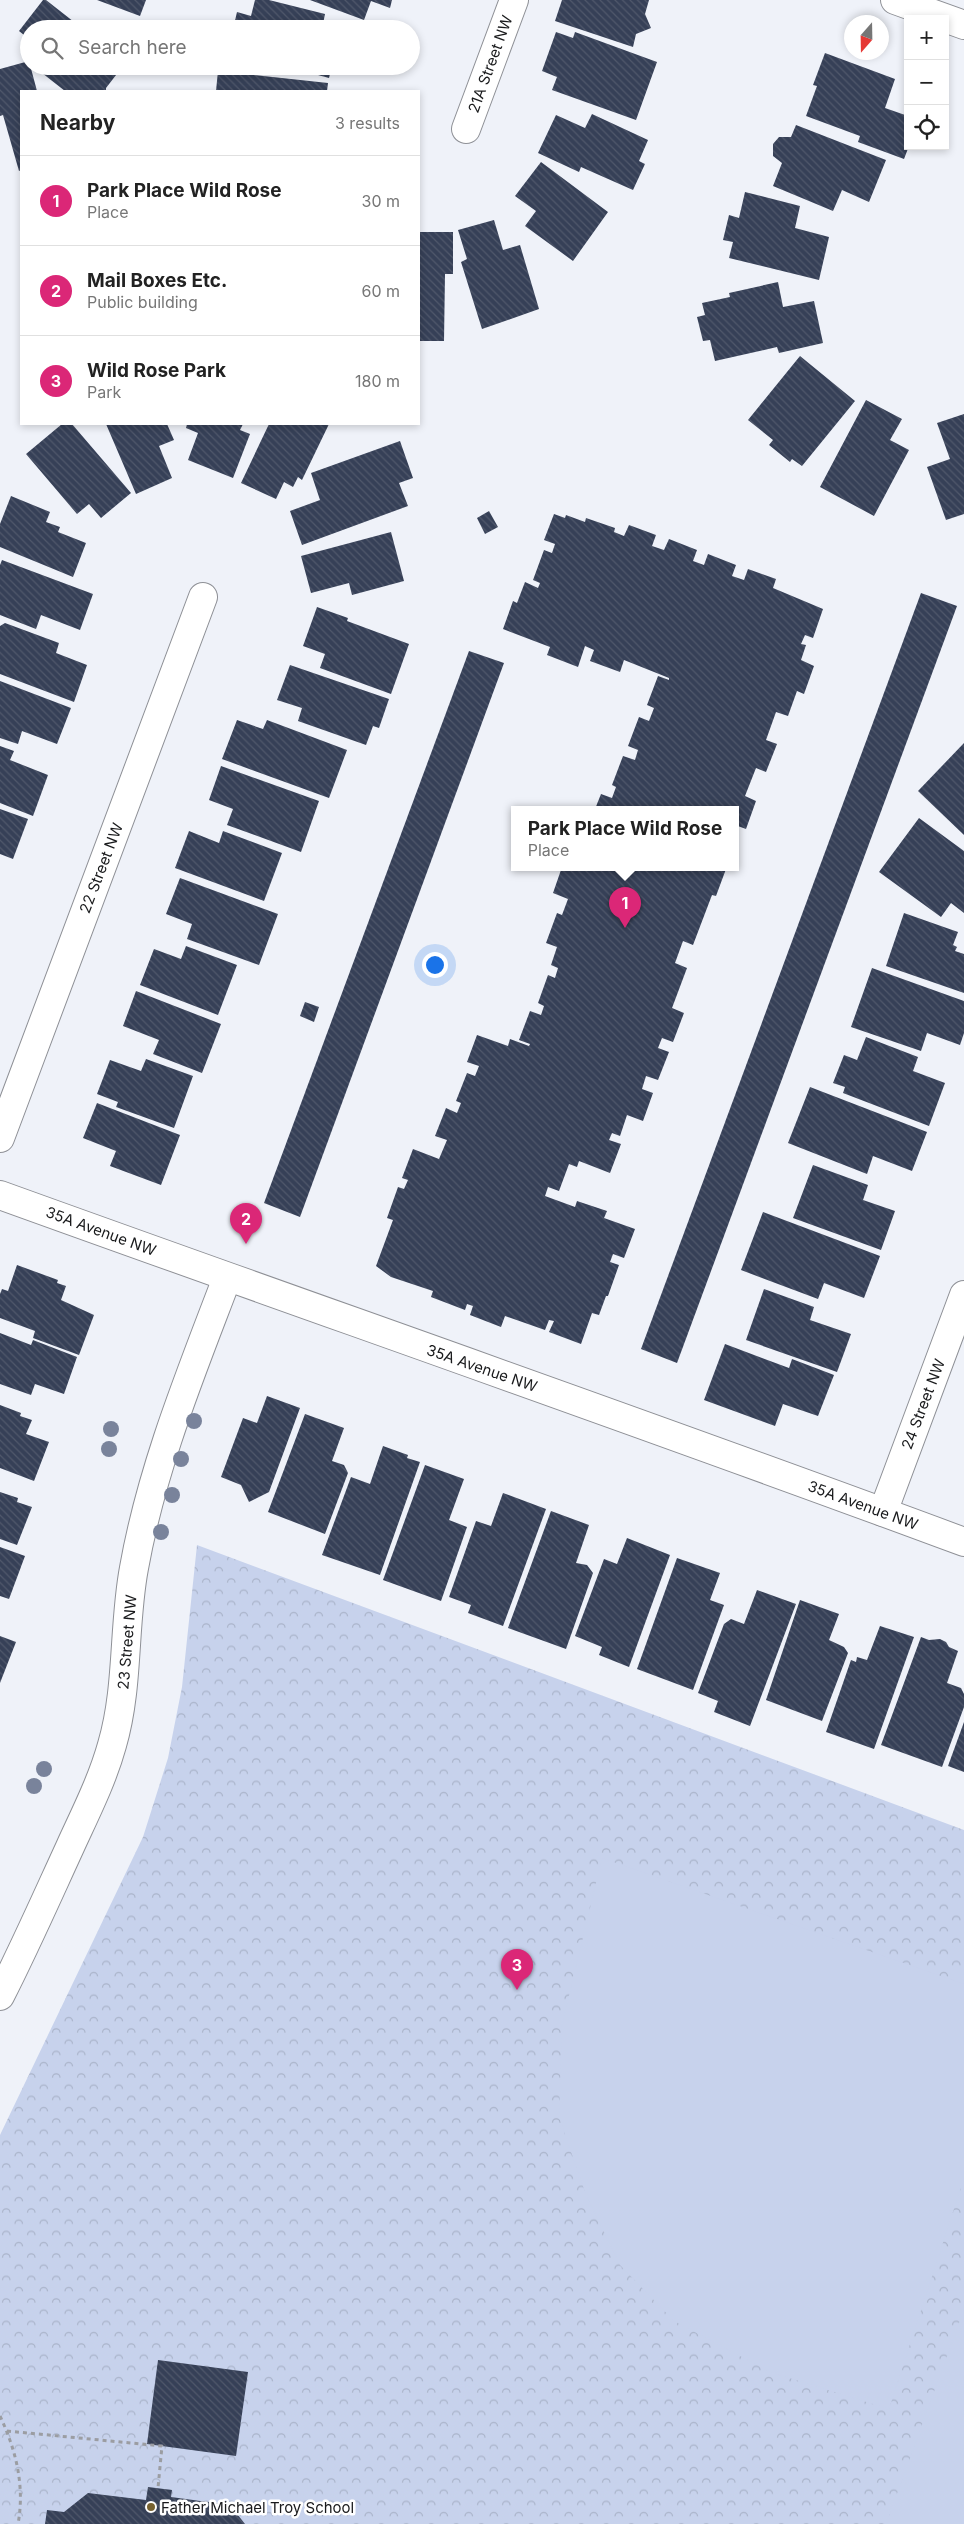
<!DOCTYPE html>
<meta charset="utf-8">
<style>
:root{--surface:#fff;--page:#f2f2f2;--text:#222;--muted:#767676;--line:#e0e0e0;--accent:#db2777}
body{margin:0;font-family:Inter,sans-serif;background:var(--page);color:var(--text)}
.controls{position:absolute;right:15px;top:15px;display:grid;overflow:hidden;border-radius:0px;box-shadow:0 2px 8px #0003}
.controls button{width:45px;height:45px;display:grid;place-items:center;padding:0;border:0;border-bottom:1px solid var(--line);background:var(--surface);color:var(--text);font:25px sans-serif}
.compass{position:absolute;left:844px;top:15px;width:45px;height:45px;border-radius:50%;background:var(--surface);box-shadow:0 2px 8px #0003;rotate:200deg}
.you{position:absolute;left:434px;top:964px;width:18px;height:18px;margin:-12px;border:4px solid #fff;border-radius:50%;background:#1a73e8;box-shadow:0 0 0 8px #1a73e833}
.badge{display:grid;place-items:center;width:32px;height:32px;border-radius:50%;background:var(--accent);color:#fff;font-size:16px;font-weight:700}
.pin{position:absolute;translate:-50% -41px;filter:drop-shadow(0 1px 2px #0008)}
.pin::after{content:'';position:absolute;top:26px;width:18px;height:15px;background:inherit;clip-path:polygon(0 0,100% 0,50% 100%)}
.popup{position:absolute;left:511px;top:806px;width:228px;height:65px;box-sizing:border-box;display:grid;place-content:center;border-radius:0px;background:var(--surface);filter:drop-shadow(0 1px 4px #0005);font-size:16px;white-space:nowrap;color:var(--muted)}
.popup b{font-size:19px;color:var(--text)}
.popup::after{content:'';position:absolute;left:50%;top:100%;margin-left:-10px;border:10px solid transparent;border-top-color:var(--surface)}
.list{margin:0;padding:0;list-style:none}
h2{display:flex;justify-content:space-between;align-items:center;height:65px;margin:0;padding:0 20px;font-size:21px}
h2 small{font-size:16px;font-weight:400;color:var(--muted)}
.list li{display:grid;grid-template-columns:32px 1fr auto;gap:15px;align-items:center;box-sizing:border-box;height:90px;padding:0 20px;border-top:1px solid var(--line)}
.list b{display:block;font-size:19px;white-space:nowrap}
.list p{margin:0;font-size:16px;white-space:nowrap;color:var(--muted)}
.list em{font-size:16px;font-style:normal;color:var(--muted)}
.icon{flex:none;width:28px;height:28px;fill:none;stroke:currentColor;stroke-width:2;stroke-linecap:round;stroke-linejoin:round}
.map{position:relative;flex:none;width:964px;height:2524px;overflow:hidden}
.search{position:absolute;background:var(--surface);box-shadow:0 2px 8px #0003;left:20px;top:20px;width:400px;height:55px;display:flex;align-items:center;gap:12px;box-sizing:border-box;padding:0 18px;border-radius:28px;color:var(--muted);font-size:19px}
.panel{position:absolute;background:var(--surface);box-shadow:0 2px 8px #0003;left:20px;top:90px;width:400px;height:335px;border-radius:0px}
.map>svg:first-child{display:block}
.park{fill:url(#park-crowns)}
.garden{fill:#c7d2ec}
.building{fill:url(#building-back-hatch)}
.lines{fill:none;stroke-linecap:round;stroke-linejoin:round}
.minor-casing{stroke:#8e9096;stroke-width:30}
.tertiary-casing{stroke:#8e9096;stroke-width:30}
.path{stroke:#9b9da2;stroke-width:3;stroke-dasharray:4 4;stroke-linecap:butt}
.minor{stroke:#fff;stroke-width:28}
.tertiary{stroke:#fff;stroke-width:28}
.tree{fill:#79839b}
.poi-dot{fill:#776231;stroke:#fff;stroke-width:2}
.labels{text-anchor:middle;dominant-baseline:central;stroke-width:5;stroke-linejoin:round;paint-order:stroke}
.street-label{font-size:15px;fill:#191a1c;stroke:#fff}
.poi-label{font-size:15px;fill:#191a1c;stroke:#fff;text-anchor:start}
</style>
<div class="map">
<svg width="964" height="2524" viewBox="0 0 964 2524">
<defs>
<pattern id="park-crowns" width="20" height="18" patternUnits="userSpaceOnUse" patternTransform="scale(1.25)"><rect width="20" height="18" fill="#c7d2ec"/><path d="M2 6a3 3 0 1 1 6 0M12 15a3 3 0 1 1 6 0" fill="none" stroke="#aab4ca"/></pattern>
<pattern id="building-back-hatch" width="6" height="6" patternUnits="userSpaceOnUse" patternTransform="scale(1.25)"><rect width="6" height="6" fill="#364057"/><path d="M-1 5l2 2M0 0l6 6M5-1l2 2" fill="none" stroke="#50586b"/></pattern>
</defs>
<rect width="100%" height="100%" fill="#eff2f9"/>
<path class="park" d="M197,1545l767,285v694h-964v-389l143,-298 25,-79 14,-71z"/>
<g class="garden">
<path d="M602,1858l362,126v194l-75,231 -119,-37 -96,-51 -54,-56 -34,-70 -27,-78 3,-92z"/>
<path d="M964,2309v215h-78z"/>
</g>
<g class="building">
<path d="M43,0h3l37,29h-54v10l-10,-8z"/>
<path d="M97,0h49l-6,16z"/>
<path d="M255,0h14l56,14 -3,15h-89l4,-17 14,4z"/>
<path d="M310,0h82l-2,8 -19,-7 -7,19z"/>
<path d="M562,0h87l-4,14 6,14 -15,6 -3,13 -78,-26z"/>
<path d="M556,32l17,6 2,-6 82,30 -21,58 -84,-30 5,-13 -15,-6z"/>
<path d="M825,53l70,26 -10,29 23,8 1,30 -5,13 -46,-17 2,-6 -54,-20 11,-30 -4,-1z"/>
<path d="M29,61l8,30h-16v79l-2,1 -16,-56 -3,1v-47z"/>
<path d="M33,66h90l-17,22v3h-41z"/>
<path d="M285,66h47l-3,12z"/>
<path d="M218,71l110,12 -1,8h-111z"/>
<path d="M592,114l56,26 -9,21 6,3 -12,26 -52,-23 -2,5 -41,-19 18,-38 29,13z"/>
<path d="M796,125l90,35 -17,42 -27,-12 -9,21 -60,-25 9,-23 -9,-7v-12l6,-7h12z"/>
<path d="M541,162l67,50 -35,49 -48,-35 11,-15 -21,-15z"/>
<path d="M745,192l55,14 -5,22 34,9 -10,43 -90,-22 4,-16 -10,-2 6,-25 10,3z"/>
<path d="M494,220l9,30 17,-5 19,64 -57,20 -21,-67 6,-3 -9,-29z"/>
<path d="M419,232h34v42h-8l-1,67h-25z"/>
<path d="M778,282l5,25 31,-6 9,42 -44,10 -2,-6 -62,14 -5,-21 -7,1 -6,-24 8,-2 -3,-12 28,-6 -1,-4z"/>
<path d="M800,356l55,45 -53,65 -10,-7 -2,3 -21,-17 4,-5 -25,-20z"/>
<path d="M866,400l36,19 -12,21 19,10 -35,66 -54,-29z"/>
<path d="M964,414v100l-18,6 -19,-53 23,-8 -13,-36z"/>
<path d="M62,424h10l59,69 -30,25 -12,-14 -12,10 -51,-60z"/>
<path d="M106,424h61l7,16 -15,6 13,32 -36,16z"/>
<path d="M187,424h56l-3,6 10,4 -17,44 -45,-18 10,-27 -12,-5z"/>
<path d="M269,424h60l-27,56 -4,-3 -5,10 -9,-5 -8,17 -35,-16z"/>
<path d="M400,441l13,37 -14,5 9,23 -106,39 -12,-34 30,-11 -9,-27z"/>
<path d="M11,496l39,16 -4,10 14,5 -2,5 28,11 -13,34 -73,-30v-23z"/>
<path d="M489,511l9,16 -13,7 -8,-16z"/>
<path d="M554,514l11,4 1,-3 19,7 1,-4 29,10 -1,4 10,4 5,-11 27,10 -4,11 12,4 5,-11 28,11 -4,11 11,4 4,-11 28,11 -4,11 12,4 4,-11 28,10 -3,9 50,21 -10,29 -8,-3 -4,9 5,1 -5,15 13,6 -10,28 -7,-3 -9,25 -12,-4 -10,28 11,4 -11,28 -10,-4 -11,28 11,5 -10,28 -11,-4v-16h-140l6,-15 11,4 4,-11 -4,-2 11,-29 12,4 3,-10 -10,-4 11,-29 10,4 5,-13 -7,-3 11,-29 11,4v-2l-45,-18 -4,12 -30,-11 4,-11 -9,-4 -7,21 -31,-12 3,-8 -47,-18 10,-28 4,2 8,-21 13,6 2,-5 -7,-3 11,-30 8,3 3,-9 -11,-4z"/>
<path d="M391,532l13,49 -52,14 -3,-12 -38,10 -10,-37z"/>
<path d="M2,560l91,34 -13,36 -39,-15 -5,14 -36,-14v-50z"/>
<path d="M921,593l36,13 -280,757 -36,-14z"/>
<path d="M317,607l31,11 -1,3 62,23 -18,50 -71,-26 5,-14 -22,-8z"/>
<path d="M5,623l54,20 -3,10 31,12 -13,37 -74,-28v-48z"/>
<path d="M469,651l35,12 -204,554 -36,-14z"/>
<path d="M290,665l99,34 -10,29 -6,-2 -7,19 -68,-24 4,-13 -25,-8z"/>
<path d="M0,681l71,27 -14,36 -35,-13 -4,13 -18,-6z"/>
<path d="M237,720l26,9 4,-9 80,30 -18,48 -107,-39z"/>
<path d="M964,743v92l-46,-44z"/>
<path d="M0,746l14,5 -4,9 38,15 -15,41 -33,-13z"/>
<path d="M221,766l98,35 -18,51 -74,-27 6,-16 -24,-9z"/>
<path d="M0,809l28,10 -15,40 -13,-5z"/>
<path d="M919,818l45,33v62l-13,-10 -10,14 -62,-45z"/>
<path d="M189,831l30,12 4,-12 59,22 -18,48 -89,-33z"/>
<path d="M562,867h157l7,2 -10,27 -4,-1 -19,50 -10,-4 -8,22 12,5 -15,40 12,5 -11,29 -11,-4 -4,10 11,4 -11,28 -12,-4 -4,13 11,4 -10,28 -16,-6 -7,21 -8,-3 -3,7 12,4 -11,29 -31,-12 -2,6 -8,-3 -10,27 -11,-4 -3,9 30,11 2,-6 30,10 -3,7 31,11 -11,29 -11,-4 -3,8 9,3 -11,31h-2l-7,19 -7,-2 -11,31 -32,-12 5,-11 -5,-1 -4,10 -40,-14 -4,11 -31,-12 3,-9 -6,-2 -2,6 -34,-13 2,-6 -42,-14 -15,-11 17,-46 -6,-2 11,-31 6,2 4,-9 -6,-2 11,-29 26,10 8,-19 -12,-4 11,-28 11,5 4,-10 -5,-2 11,-28 8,3 4,-10 -12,-4 10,-27 31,11 2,-7 19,7 1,-2 -11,-4 11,-29 11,4 3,-9 -6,-3 10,-28 7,3 3,-10 -7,-3 6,-18 -11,-4 11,-30 5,2 6,-16 -15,-6z"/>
<path d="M180,878l98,36 -19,51 -72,-26 5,-15 -26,-10z"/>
<path d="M904,913l54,19 -5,13 4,2 -2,4 9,3v39l-78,-27z"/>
<path d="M186,946l51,19 -19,50 -78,-30 14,-36 27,10z"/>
<path d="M872,968l92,33v32l-4,12 -33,-12 -6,18 -70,-24z"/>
<path d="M136,991l85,33 -19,49 -49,-19 6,-14 -36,-14z"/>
<path d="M305,1002l14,5 -5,15 -14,-6z"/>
<path d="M866,1037l52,20 -5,14 32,12 -16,43 -86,-33 2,-6 -12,-4 11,-28 13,5z"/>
<path d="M146,1059l47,17 -19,52 -58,-21 2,-5 -21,-8 13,-34 31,11z"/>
<path d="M810,1087l117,45 -15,39 -39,-15 -6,18 -79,-31z"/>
<path d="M97,1103l83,32 -19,50 -51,-19 6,-15 -33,-13z"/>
<path d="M813,1165l55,20 -5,15 32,11 -14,39 -88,-32z"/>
<path d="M763,1212l117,44 -16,42 -40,-15 -6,16 -77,-29z"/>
<path d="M17,1265l41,15 -1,3 9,3 -5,14 33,15 -15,40 -46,-17 2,-7 -35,-13v-24l2,-5 6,2z"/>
<path d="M764,1289l50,18 -4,13 41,14 -14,38 -91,-32z"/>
<path d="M0,1333l31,12 2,-5 44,17 -13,37 -29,-10 -4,11 -31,-11z"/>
<path d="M725,1344l64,24 3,-9 42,16 -16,41 -35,-12 -8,22 -71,-26z"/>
<path d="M267,1396l33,12 -31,84 -20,10 -8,-17 -20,-8 22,-59 14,5z"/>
<path d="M0,1405l21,8 -1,3 12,4 -6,14 23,8 -15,39 -34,-13z"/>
<path d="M305,1414l39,14 -12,33 12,4 4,8 -23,61 -57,-22z"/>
<path d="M383,1446l25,9 -1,3 13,4 -40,113 -58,-20 29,-78 19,7z"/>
<path d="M425,1465l39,14 -15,41 18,7 -26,74 -58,-21z"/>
<path d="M0,1492l18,6 -1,4 15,5 -15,38 -17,-6z"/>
<path d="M503,1493l43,16 -43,117 -35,-13 3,-8 -22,-8 27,-76 15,5z"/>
<path d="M551,1511l38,14 -13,38 11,2 6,8 -27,76 -58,-21z"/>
<path d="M627,1538l43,17 -41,112 -30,-12 3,-8 -27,-11 29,-77 13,5z"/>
<path d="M0,1547l25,9 -16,43 -9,-3z"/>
<path d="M677,1558l43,15 -10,27 14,5 -31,85 -56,-21z"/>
<path d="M757,1590l39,14 -46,122 -36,-14 4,-11 -20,-8 26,-69 7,-5 13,5z"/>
<path d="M800,1600l39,14 -10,26 15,7 4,6 -26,68 -56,-21z"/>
<path d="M880,1626l34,11 -40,112 -48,-17 25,-72 5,2 1,-5 10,3z"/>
<path d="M0,1636l16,6 -16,41z"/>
<path d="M921,1637l8,3 11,-1 6,3 3,5 9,4 -11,32 14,5 3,6v13l-22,60 -61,-22z"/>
<path d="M964,1722v50l-16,-6z"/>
<path d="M158,2360l90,12 -12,84 -89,-12z"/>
<path d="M148,2487l24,3 -1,7 59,8 15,19h-200l2,-14 17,2 24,-19 58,7z"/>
</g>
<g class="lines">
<g class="minor-casing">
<g id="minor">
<path d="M466,129l48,-129"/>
<path d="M0,1138l203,-541"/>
<path d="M0,1195c321,116 644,228 964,347"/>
<path d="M883,1512l81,-217"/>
<path d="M0,1996c25,-49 47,-99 70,-149 15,-33 32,-66 42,-102 17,-58 11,-119 22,-177 18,-101 57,-195 93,-290"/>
</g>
</g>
<g class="tertiary-casing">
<path id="tertiary" d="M895,0l69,25"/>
</g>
<g class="path">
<path d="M0,2416c16,34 25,70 18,108"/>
<path d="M7,2431l155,15 -4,42"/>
</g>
<use href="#minor" class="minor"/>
<use href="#tertiary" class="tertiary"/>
</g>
<g class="tree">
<circle cx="194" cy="1421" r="8"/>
<circle cx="111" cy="1429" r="8"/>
<circle cx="109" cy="1449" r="8"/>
<circle cx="181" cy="1459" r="8"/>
<circle cx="172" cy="1495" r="8"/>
<circle cx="161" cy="1532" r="8"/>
<circle cx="44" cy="1769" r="8"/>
<circle cx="34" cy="1786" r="8"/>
</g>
<circle class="poi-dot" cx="151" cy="2507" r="5"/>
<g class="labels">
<g class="street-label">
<text transform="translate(490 64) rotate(-70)">21A Street NW</text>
<text transform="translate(101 868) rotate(-69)">22 Street NW</text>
<text transform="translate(101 1231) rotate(20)">35A Avenue NW</text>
<text transform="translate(482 1368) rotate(19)">35A Avenue NW</text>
<text transform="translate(923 1404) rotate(-69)">24 Street NW</text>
<text transform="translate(863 1505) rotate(20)">35A Avenue NW</text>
<text transform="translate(127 1642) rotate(-85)">23 Street NW</text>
</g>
<g class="poi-label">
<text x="161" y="2507">Father Michael Troy School</text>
</g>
</g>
</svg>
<div class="controls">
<button>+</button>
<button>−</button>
<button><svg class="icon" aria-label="locate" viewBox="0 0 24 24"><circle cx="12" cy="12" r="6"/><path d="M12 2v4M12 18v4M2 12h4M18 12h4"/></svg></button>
</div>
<svg class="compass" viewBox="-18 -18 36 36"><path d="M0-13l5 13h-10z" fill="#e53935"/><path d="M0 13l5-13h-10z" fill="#767676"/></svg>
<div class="you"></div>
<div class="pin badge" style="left:625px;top:928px">1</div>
<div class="popup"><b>Park Place Wild Rose</b>Place</div>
<div class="pin badge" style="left:246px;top:1244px">2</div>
<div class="pin badge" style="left:517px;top:1990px">3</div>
<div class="search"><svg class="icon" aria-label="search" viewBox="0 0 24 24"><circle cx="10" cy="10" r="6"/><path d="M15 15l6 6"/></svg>Search here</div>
<section class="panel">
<h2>Nearby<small>3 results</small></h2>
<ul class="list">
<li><span class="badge">1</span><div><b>Park Place Wild Rose</b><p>Place</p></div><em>30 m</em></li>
<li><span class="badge">2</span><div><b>Mail Boxes Etc.</b><p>Public building</p></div><em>60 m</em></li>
<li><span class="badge">3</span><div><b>Wild Rose Park</b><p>Park</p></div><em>180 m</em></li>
</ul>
</section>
</div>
